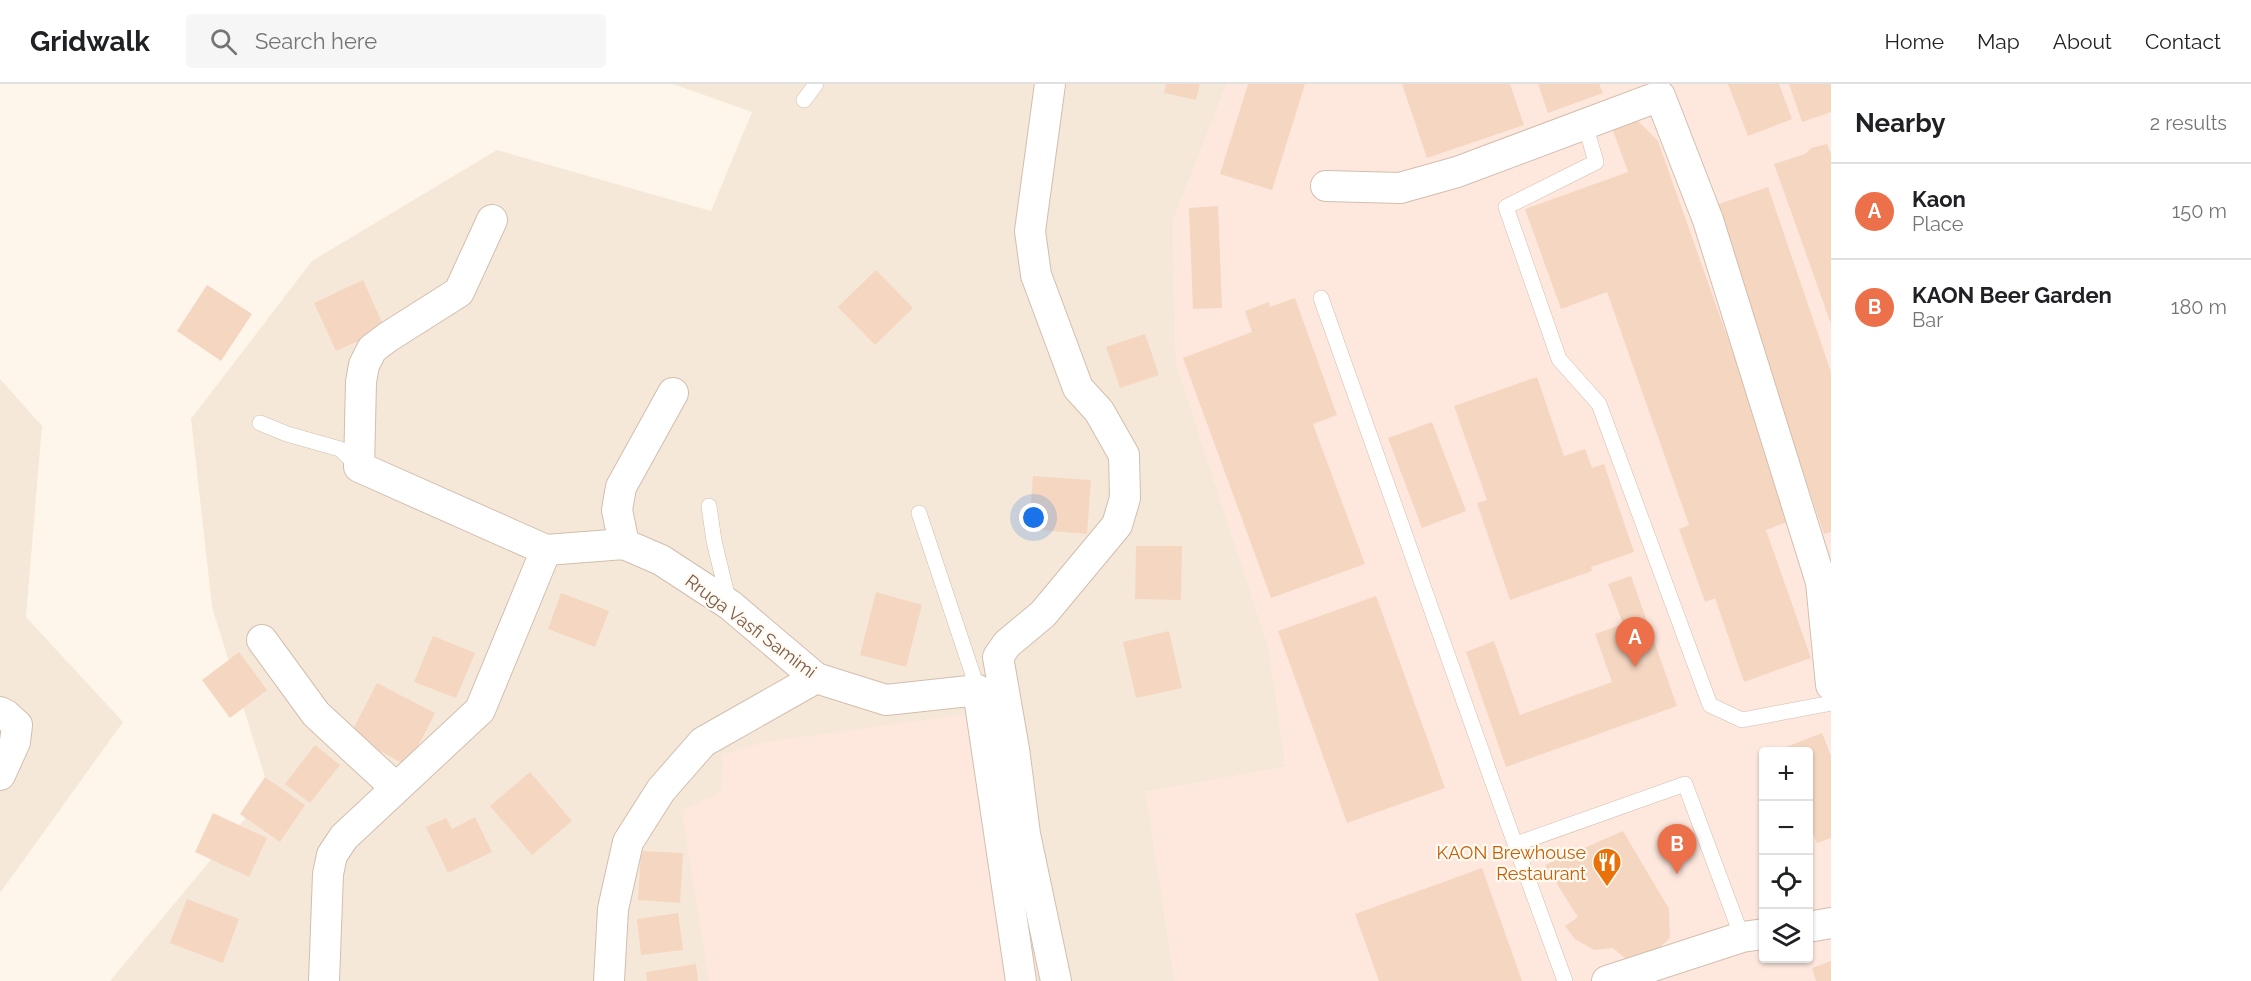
<!DOCTYPE html>
<meta charset="utf-8">
<style>
:root{--surface:#fff;--page:#f6f6f6;--text:#202124;--muted:#757577;--line:#e0e0e0;--accent:#ec704a}
body{margin:0;font-family:Raleway,sans-serif;background:var(--page);color:var(--text)}
.controls{position:absolute;right:18px;bottom:18px;display:grid;overflow:hidden;border-radius:6px;box-shadow:0 2px 4px #0004}
.controls button{width:54px;height:54px;display:grid;place-items:center;padding:0;border:0;border-bottom:2px solid var(--line);background:var(--surface);color:var(--text);font:30px sans-serif}
.you{position:absolute;left:1034px;top:434px;width:21px;height:21px;margin:-15px;border:4px solid #fff;border-radius:50%;background:#1a73e8;box-shadow:0 0 0 9px #1a73e833}
.badge{display:grid;place-items:center;width:39px;height:39px;border-radius:50%;background:var(--accent);color:#fff;font-size:20px;font-weight:700}
.pin{position:absolute;translate:-50% -50px;filter:drop-shadow(0 2px 3px #0008)}
.pin::after{content:'';position:absolute;top:32px;width:21px;height:18px;background:inherit;clip-path:polygon(0 0,100% 0,50% 100%)}
.list{margin:0;padding:0;list-style:none}
h2{display:flex;justify-content:space-between;align-items:center;height:78px;margin:0;padding:0 24px;font-size:26px}
h2 small{font-size:20px;font-weight:400;color:var(--muted)}
.list li{display:grid;grid-template-columns:39px 1fr auto;gap:18px;align-items:center;box-sizing:border-box;height:96px;padding:0 24px;border-top:2px solid var(--line)}
.list b{display:block;font-size:22px;white-space:nowrap}
.list p{margin:0;font-size:20px;white-space:nowrap;color:var(--muted)}
.list em{font-size:20px;font-style:normal;color:var(--muted)}
.icon{flex:none;width:33px;height:33px;fill:none;stroke:currentColor;stroke-width:2;stroke-linecap:round;stroke-linejoin:round}
.map{position:relative;flex:none;width:1831px;height:897px;overflow:hidden}
header{display:flex;align-items:center;gap:36px;box-sizing:border-box;height:84px;padding:0 30px;background:var(--surface);border-bottom:2px solid var(--line)}
header strong{font-size:28px}
nav{display:flex;gap:33px;margin-inline-start:auto;font-size:21px}
.search{width:420px;height:54px;background:var(--page);display:flex;align-items:center;gap:15px;box-sizing:border-box;padding:0 21px;border-radius:6px;color:var(--muted);font-size:22px}
main{display:flex}
aside{flex:1;background:var(--surface)}
.map>svg:first-child{display:block}
.residential{fill:#f6e8d8}
.commercial{fill:#fee8de;fill-rule:evenodd}
.building{fill:#f5d6c0}
.lines{fill:none;stroke-linecap:round;stroke-linejoin:round}
.service-casing{stroke:#d2beae;stroke-width:16}
.minor-casing{stroke:#d2beae;stroke-width:32}
.service{stroke:#fff;stroke-width:15}
.minor{stroke:#fff;stroke-width:30}
.labels{text-anchor:middle;dominant-baseline:central;stroke-width:4.5;stroke-linejoin:round;paint-order:stroke}
.street-label{font-size:18px;fill:#7b5c4b;stroke:#fffaf2}
.food-label{font-size:18px;fill:#c56008;stroke:#fffaf2;text-anchor:end}
</style>
<header>
<strong>Gridwalk</strong>
<div class="search"><svg class="icon" aria-label="search" viewBox="0 0 24 24"><circle cx="10" cy="10" r="6"/><path d="M15 15l6 6"/></svg>Search here</div>
<nav><a>Home</a><a>Map</a><a>About</a><a>Contact</a></nav>
</header>
<main>
<div class="map">
<svg width="1831" height="897" viewBox="0 0 1831 897">
<rect width="100%" height="100%" fill="#fef6ea"/>
<g class="residential">
<path d="M673,0h554l-54,137 3,141 93,286 17,119 -140,25 29,189h-1065l159,-191 -57,-183 -21,-188 121,-158 185,-111 214,61 41,-99z"/>
<path d="M0,295l42,47 -16,191 97,105 -123,171z"/>
</g>
<g class="commercial">
<path d="M1227,0h604v897h-656l-29,-189 140,-25 -17,-119 -93,-286 -3,-141zM1764,668h44v206h-44z"/>
<path d="M975,629l38,268h-304l-27,-170 39,-19 2,-38 43,-12z"/>
</g>
<g class="building">
<path d="M1166,0h34l-4,16 -32,-7z"/>
<path d="M1248,0h57l-33,106 -52,-16z"/>
<path d="M1402,0h108l14,41 -97,33z"/>
<path d="M1538,0h61l4,9 -55,20z"/>
<path d="M1728,0h51l13,35 -44,17z"/>
<path d="M1789,0h42v28l-29,10z"/>
<path d="M1634,33l24,24 134,379 -26,10 45,128 -67,24 -29,-84 -10,4 -26,-73 10,-4 -82,-233 -46,17 -36,-100 103,-37 -17,-47z"/>
<path d="M1827,60l4,10v170l-57,-160 31,-10 6,-6z"/>
<path d="M1768,103l63,185v160l-7,2 -111,-328z"/>
<path d="M1218,122l4,102 -29,1 -4,-101z"/>
<path d="M876,186l37,38 -38,37 -37,-38z"/>
<path d="M363,196l22,49 -49,22 -22,-48z"/>
<path d="M207,201l45,29 -31,47 -44,-30z"/>
<path d="M1295,214l42,117 -24,9 52,140 -94,34 -88,-240 69,-26 -7,-21 24,-9 1,5z"/>
<path d="M1145,250l14,41 -39,13 -14,-41z"/>
<path d="M1537,293l27,79 21,-7 7,19 12,-4 30,88 -43,15 1,4 -82,29 -33,-97 10,-3 -33,-94z"/>
<path d="M1432,338l34,89 -44,17 -34,-90z"/>
<path d="M1033,392l58,4 -4,54 -58,-5z"/>
<path d="M1136,462h46l-1,54 -46,-1z"/>
<path d="M1631,492l46,130 -171,61 -40,-115 28,-11 26,74 92,-33 -17,-48 28,-10 -15,-40z"/>
<path d="M876,508l46,13 -16,62 -46,-12z"/>
<path d="M561,509l48,18 -14,36 -47,-18z"/>
<path d="M1376,512l69,192 -98,35 -69,-192z"/>
<path d="M1169,547l13,57 -46,10 -13,-56z"/>
<path d="M433,552l42,17 -19,45 -42,-16z"/>
<path d="M239,568l28,38 -37,28 -28,-38z"/>
<path d="M377,599l58,30 -27,53 -58,-31z"/>
<path d="M1822,649l9,23v82l-14,5 -9,-21v-70h-26l-1,-3z"/>
<path d="M315,661l25,20 -30,38 -25,-19z"/>
<path d="M530,688l42,49 -40,34 -42,-49z"/>
<path d="M265,693l40,28 -25,37 -40,-28z"/>
<path d="M213,729l54,25 -18,39 -54,-25z"/>
<path d="M475,733l17,35 -44,21 -22,-46 20,-9 6,11z"/>
<path d="M1623,747l46,78 1,29 -21,19 -21,4 -15,-13 -19,2 -19,-11 -10,-13 13,-9 -33,-52z"/>
<path d="M641,767l42,2 -3,50 -42,-3z"/>
<path d="M1482,784l40,113h-143l-24,-67z"/>
<path d="M187,815l52,20 -16,44 -53,-20z"/>
<path d="M678,829l5,37 -42,5 -4,-36z"/>
<path d="M1831,877v20h-15l-4,-13z"/>
<path d="M696,880l2,17h-51l-1,-9z"/>
</g>
<g class="lines">
<g class="service-casing">
<g id="service">
<path d="M804,16l12,-16"/>
<path d="M1585,40l11,38 -90,45 53,152 40,45 111,301 32,15 89,-17"/>
<path d="M1321,214l168,474 76,209"/>
<path d="M260,339l27,11 53,15 19,18"/>
<path d="M709,422l5,35 15,62"/>
<path d="M919,429l59,177"/>
<path d="M1516,760l169,-60 57,153"/>
</g>
</g>
<g class="minor-casing">
<g id="minor">
<path d="M1050,0l-20,147 6,44 42,113 21,23 25,44 1,43 -8,27 -74,89 -36,30 -9,13 16,92 11,85 31,147"/>
<path d="M1326,102l74,2 57,-16 203,-76 48,124 113,362 10,103"/>
<path d="M492,136l-33,72 -71,45 -16,12 -8,16 -3,17 -2,85 187,83 78,-6 37,16 69,45 86,73 70,22 92,-10 43,291"/>
<path d="M624,460l-7,-34 4,-23 52,-94"/>
<path d="M262,556l54,74 80,74"/>
<path d="M0,628l6,3 11,10 -2,17 -15,33"/>
<path d="M1808,843l23,-4"/>
<path d="M324,897l4,-107 4,-19 12,-18 136,-127 66,-160"/>
<path d="M609,897l4,-72 15,-67 33,-52 42,-48 113,-64"/>
<path d="M1607,897l135,-44 22,-3"/>
</g>
</g>
<use href="#service" class="service"/>
<use href="#minor" class="minor"/>
</g>
<defs>
<g id="restaurant-pin" transform="scale(1.5)"><path d="M0 17L-7.5 6A9.5 9.5 0 1 1 7.5 6Z" fill="#e8710a" stroke="#fffaf2"/><path d="M-5-6h1v4h1v-4h1v4h1v-4h1v5L-1.5 .5V6h-2V.5L-5-1ZM5-6V6H3V1.5H1.5Q1.5-4 5-6Z" fill="#fff"/></g>
</defs>
<g fill-rule="evenodd">
<use href="#restaurant-pin" x="1607" y="778"/>
</g>
<g class="labels">
<g class="street-label">
<text transform="translate(751 542) rotate(37)">Rruga Vasfi Samimi</text>
</g>
<g class="food-label">
<text x="1586" y="768">KAON Brewhouse<tspan x="1586" dy="21">Restaurant</tspan></text>
</g>
</g>
</svg>
<div class="controls">
<button>+</button>
<button>−</button>
<button><svg class="icon" aria-label="locate" viewBox="0 0 24 24"><circle cx="12" cy="12" r="6"/><path d="M12 2v4M12 18v4M2 12h4M18 12h4"/></svg></button>
<button><svg class="icon" aria-label="layers" viewBox="0 0 24 24"><path d="M12 4l9 5-9 5-9-5zM3 14l9 5 9-5"/></svg></button>
</div>
<div class="you"></div>
<div class="pin badge" style="left:1635px;top:583px">A</div>
<div class="pin badge" style="left:1677px;top:790px">B</div>
</div>
<aside>
<h2>Nearby<small>2 results</small></h2>
<ul class="list">
<li><span class="badge">A</span><div><b>Kaon</b><p>Place</p></div><em>150 m</em></li>
<li><span class="badge">B</span><div><b>KAON Beer Garden</b><p>Bar</p></div><em>180 m</em></li>
</ul>
</aside>
</main>
